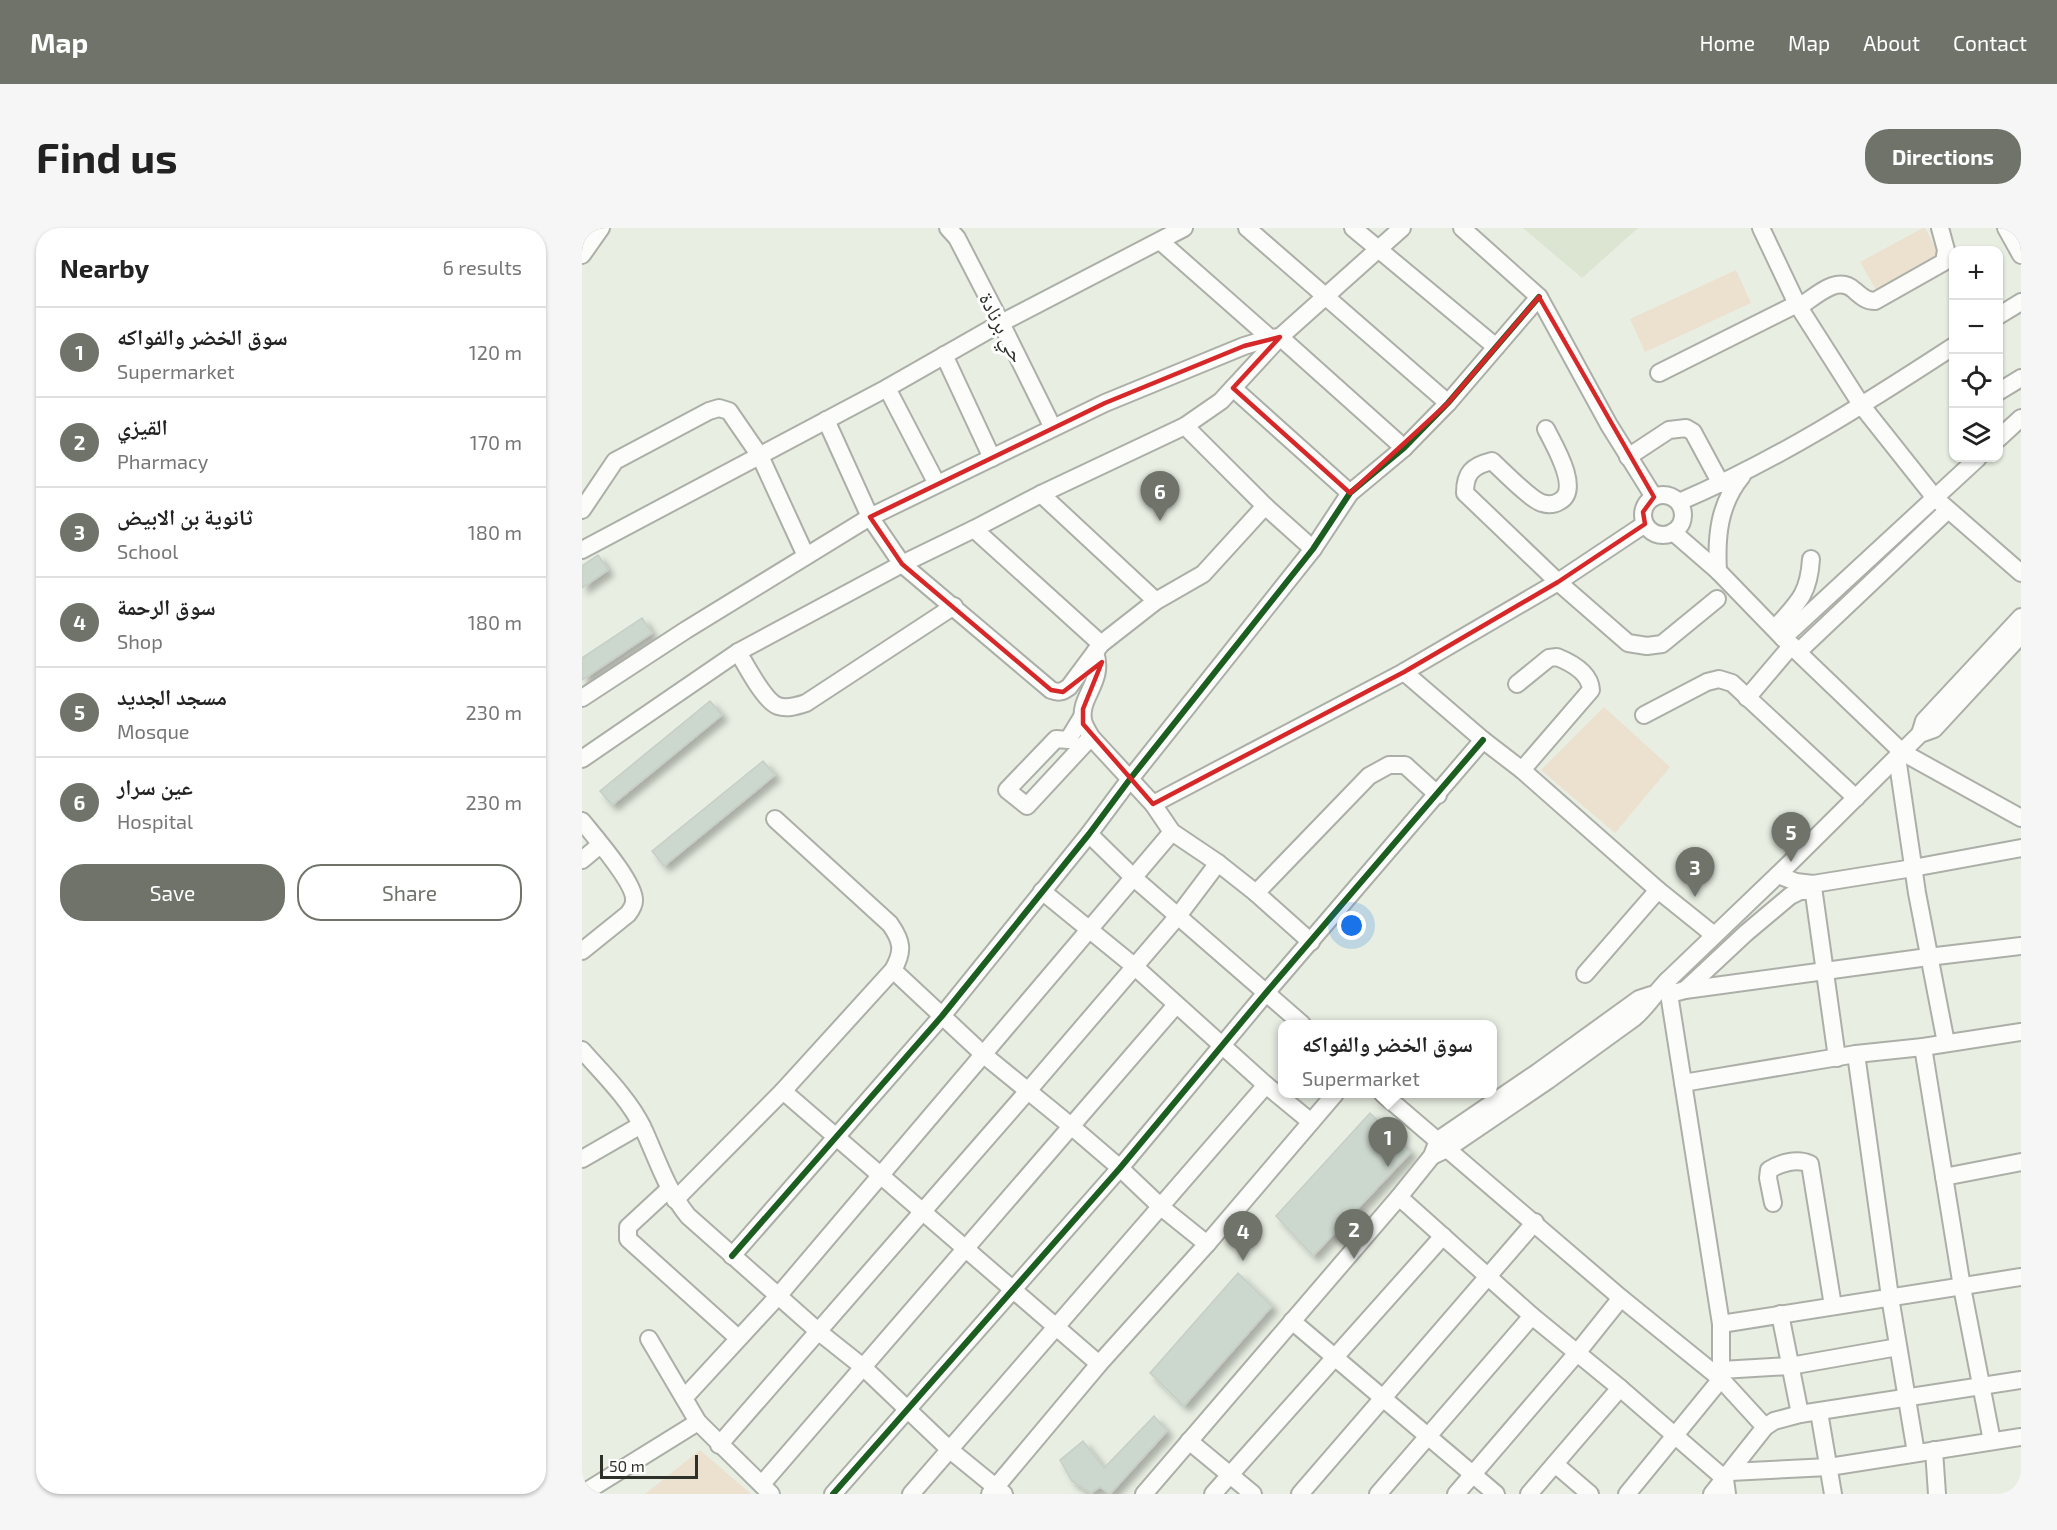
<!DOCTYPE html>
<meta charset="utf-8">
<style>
:root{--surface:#fff;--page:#f6f6f6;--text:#222;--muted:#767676;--line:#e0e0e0;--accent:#6f736a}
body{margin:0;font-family:"Exo 2","Noto Naskh Arabic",sans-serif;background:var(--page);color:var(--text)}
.controls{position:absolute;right:18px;top:18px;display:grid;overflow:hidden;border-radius:12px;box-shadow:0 2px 4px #0004}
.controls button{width:54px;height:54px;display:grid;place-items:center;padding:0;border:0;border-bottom:2px solid var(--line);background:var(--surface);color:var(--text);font:30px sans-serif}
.scale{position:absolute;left:18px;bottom:15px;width:98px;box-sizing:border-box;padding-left:6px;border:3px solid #2e312a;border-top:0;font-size:16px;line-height:21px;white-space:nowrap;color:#2e312a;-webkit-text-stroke:4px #fff;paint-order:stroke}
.you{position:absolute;left:770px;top:698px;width:21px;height:21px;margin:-15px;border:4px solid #fff;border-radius:50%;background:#1a73e8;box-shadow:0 0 0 9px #1a73e833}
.badge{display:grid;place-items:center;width:39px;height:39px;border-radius:50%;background:var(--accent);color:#fff;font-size:20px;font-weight:700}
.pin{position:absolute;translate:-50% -50px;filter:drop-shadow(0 2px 3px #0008)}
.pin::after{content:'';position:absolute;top:32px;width:21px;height:18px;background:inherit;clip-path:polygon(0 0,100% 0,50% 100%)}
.popup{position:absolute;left:696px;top:792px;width:219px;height:78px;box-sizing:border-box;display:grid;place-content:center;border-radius:12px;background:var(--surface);filter:drop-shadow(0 2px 4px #0005);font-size:20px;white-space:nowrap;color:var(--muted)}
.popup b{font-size:22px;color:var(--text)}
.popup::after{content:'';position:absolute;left:50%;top:100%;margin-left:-12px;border:12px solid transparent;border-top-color:var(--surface)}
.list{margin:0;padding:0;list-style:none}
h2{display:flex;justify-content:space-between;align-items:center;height:78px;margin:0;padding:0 24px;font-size:26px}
h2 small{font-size:20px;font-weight:400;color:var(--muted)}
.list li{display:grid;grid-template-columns:39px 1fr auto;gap:18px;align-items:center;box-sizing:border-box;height:90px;padding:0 24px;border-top:2px solid var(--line)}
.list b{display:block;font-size:22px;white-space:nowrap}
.list p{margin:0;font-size:20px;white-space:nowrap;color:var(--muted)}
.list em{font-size:20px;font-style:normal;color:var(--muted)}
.actions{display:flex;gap:12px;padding:18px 24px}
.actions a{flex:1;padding:14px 0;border:2px solid var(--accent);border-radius:24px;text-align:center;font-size:21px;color:var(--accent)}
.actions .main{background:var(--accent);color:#fff}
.icon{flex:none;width:33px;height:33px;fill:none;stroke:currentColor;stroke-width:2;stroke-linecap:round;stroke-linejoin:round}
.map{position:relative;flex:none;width:1439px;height:1266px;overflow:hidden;border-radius:24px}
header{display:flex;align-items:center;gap:36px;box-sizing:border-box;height:84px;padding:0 30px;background:var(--accent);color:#fff}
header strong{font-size:28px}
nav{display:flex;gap:33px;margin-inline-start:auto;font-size:21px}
.intro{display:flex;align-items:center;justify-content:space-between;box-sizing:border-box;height:144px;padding:0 36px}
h1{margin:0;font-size:42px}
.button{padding:15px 27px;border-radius:24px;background:var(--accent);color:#fff;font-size:21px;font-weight:700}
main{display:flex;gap:36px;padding:0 36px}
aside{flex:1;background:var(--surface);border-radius:24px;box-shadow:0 2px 4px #0004}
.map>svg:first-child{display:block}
.built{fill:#dce5d1}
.green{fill:#ece1cf}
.building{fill:#ccd7cd;stroke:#c7cec6;stroke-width:1.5;filter:url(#shadow)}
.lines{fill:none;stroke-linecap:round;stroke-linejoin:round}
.minor-casing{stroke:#acafa7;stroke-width:20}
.minor{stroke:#fcfcfb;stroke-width:16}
.cycleway-casing{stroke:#fff;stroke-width:10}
.cycleway{stroke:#1b5e20;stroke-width:6}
.marked{fill:none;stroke:#d62828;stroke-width:4.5;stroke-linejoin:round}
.labels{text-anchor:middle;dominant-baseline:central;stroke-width:6;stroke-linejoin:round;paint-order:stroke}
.street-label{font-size:21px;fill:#2e312a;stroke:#fff}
</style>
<header>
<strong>Map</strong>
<nav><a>Home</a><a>Map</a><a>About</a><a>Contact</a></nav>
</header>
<div class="intro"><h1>Find us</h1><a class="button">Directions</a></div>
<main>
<aside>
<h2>Nearby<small>6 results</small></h2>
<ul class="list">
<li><span class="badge">1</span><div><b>سوق الخضر والفواكه</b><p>Supermarket</p></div><em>120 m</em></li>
<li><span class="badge">2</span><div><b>القيزي</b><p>Pharmacy</p></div><em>170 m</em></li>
<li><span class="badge">3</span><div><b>ثانوية بن الابيض</b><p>School</p></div><em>180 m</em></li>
<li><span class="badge">4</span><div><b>سوق الرحمة</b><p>Shop</p></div><em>180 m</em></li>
<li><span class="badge">5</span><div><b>مسجد الجديد</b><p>Mosque</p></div><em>230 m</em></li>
<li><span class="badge">6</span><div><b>عين سرار</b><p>Hospital</p></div><em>230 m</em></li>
</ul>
<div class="actions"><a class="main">Save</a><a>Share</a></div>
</aside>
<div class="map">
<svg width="1439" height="1266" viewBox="0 0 1439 1266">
<defs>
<filter id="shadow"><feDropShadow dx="5.5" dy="5.5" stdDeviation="3" flood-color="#0004"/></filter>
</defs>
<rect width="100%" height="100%" fill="#e8eee2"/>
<path class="built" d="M941,0h115l-56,50z"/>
<g class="green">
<path d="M1341,0h2l17,32 -61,38 -21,-36z"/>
<path d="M1154,42l15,33 -106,49 -15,-33z"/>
<path d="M1022,479l66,60 -55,66 -74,-63z"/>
<path d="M118,1222l51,44h-106z"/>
</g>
<g class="building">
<path d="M16,327l10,15 -26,18v-22z"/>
<path d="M60,390l10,15 -70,47v-22z"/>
<path d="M128,473l12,14 -110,90 -12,-14z"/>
<path d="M181,533l12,14 -111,91 -12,-15z"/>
<path d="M788,885l41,39 -98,104 -37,-40z"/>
<path d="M656,1045l34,33 -88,100 -34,-33z"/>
<path d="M572,1188l13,15 -57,63 -10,-7 -9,6 -19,-12 -12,-21 23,-19 21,27z"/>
</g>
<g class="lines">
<g class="minor-casing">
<g id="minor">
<path d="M366,0l9,10 44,85 52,105"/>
<path d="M665,0l201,175"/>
<path d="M771,0l143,119"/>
<path d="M880,0l77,69 70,128 45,72"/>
<path d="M1179,0l36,76 65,102 73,92 86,75"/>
<path d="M1424,0l15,27"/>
<path d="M578,13l110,97 10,-1 124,111"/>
<path d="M0,27l19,-27"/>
<path d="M1217,79c16,-10 38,-33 55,-17 7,6 12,11 21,11l69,-39 2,-12 -6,-22"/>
<path d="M1416,88l23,-14"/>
<path d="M362,127l48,103"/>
<path d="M1077,145l138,-69"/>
<path d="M305,160l50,96"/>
<path d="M651,160l117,105"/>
<path d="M1416,164l23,-14"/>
<path d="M244,192l44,97 32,47 149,126c8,3 11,2 18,-3l32,-43 55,-43 47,-27 62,-68 48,43"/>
<path d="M603,198l80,80"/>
<path d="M964,201c8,16 35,60 14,72 -6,4 -12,4 -18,2 -11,-3 -40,-33 -50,-42 -20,5 -27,12 -27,32l93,89 70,61 19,3 15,-2 55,-45"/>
<path d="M1416,211l23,-21"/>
<path d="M1046,229l41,-27 17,-2 7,4 28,52"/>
<path d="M459,266l115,107"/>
<circle cx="1081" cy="287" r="20"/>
<path d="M1097,274c97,-41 186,-98 275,-156"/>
<path d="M0,282l33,-49 94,-50 10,-3 10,3 31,45 46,100"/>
<path d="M392,301l127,115"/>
<path d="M1091,304l45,39 65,67 119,114 119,66"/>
<path d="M0,322l305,-162 114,-65 183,-95"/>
<path d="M1136,343c-2,-35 1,-67 24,-95"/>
<path d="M1193,400c23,-25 34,-34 36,-69"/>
<path d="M1201,410l195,-180"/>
<path d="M1217,423l149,-141"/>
<path d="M156,424c8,13 26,49 40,54 9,3 19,0 28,-3l148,-97"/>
<path d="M513,424c10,30 -16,44 -12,68 1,6 5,11 8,17l62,67 251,-132 154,-90 87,-58"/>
<path d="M822,444l79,68 39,30 136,120 56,45"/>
<path d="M935,456l32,-26 8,-1c15,6 33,16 34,33l-69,80"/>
<path d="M0,470l104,-68 184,-113 235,-114 139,-57 26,-8"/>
<path d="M1165,470l45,-53"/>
<path d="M1062,487l63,-33 12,-3 13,4 124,115"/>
<path d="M500,489l-14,23 -12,-1 -49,51 20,16 64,-69"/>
<path d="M1338,506l4,-13 97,-104"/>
<path d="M1315,529l20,136 29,150"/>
<path d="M0,531l156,-107 164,-88 72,-35 67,-35 144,-68 36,-25 59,-64 122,-109"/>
<path d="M571,576l19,28 46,31 38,30 55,49"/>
<path d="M0,593c12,15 54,63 52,80 0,5 -3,9 -6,13l-46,37"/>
<path d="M507,606l45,44 168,146"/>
<path d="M0,632l18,-15"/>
<path d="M1196,647l18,7 17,2 100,-16 108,-20"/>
<path d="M460,663l92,75 132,119 45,37"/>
<path d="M674,665l113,-117 20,-11h16l33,30"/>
<path d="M311,742l91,85 87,71 49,42 41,39 46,37"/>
<path d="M1003,746l73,-84"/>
<path d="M1103,762l61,-57 44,-37 10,-5h12l2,3 23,164"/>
<path d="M1088,766l15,-4 243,-33 93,-11"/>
<path d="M1341,819l39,240 30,154"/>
<path d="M0,822c21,24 46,48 60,76 15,32 24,63 46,90l131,116 44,35 87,83 54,44"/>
<path d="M1274,826l34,243 26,156"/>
<path d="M1101,855l173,-29 67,-7 98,-15"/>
<path d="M201,863l316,273"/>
<path d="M801,866l238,204 100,81 44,48"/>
<path d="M850,928l15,-7 100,-68 87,-63c13,-11 21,-25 33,-37l124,-119 129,-128 14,-5 87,-94"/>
<path d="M0,931l59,-34"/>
<path d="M1362,949l77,-15"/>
<path d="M87,961l-41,38v12l110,99"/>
<path d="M817,969l133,119 88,72 105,91 2,15"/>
<path d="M93,972l108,-109 110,-121c11,-19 9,-29 -3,-46l-115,-105"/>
<path d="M1191,975l-5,-25 1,-8c11,-7 28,-12 41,-6l23,142"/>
<path d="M150,1028l210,-240 147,-182 41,-55 183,-230 37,-56 54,-45 44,-45 91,-106"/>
<path d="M1198,1086l20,100"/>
<path d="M710,1093l204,173"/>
<path d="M1139,1096l300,-47"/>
<path d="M67,1111l49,83 73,72"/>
<path d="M1139,1142l69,-4 108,-19"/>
<path d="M102,1170l95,-103 393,-463"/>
<path d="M1237,1184l14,82"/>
<path d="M607,1213l64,53"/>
<path d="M137,1217l308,-353 151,-176 40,-53"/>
<path d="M1352,1222l3,44"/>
<path d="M973,1236l35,30"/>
<path d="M1148,1244l99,-5 192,-30"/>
<path d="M180,1256l414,-479"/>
<path d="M0,1266l116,-72"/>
<path d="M251,1266l287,-326 145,-174 218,-254"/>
<path d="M329,1266l355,-409"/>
<path d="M408,1266l109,-130 108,-120 128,-150"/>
<path d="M562,1266l255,-297 33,-41 6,-16 100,-68 101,-73 12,-4"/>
<path d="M631,1266l230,-258"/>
<path d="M718,1266l235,-272"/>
<path d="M796,1266l154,-178"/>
<path d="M874,1266l121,-141 44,-55"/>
<path d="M947,1266l91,-106"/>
<path d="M1045,1266l94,-115v-55l-54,-343"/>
<path d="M1130,1266l53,-67 9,-6 26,-7 221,-34"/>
</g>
</g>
<use href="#minor" class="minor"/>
<g class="cycleway-casing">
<g id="cycleway">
<path d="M150,1028l210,-240 147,-182 41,-55 183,-230 37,-56 54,-45 44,-45 91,-106"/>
<path d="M251,1266l287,-326 145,-174 218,-254"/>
</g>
</g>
<use href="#cycleway" class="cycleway"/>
</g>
<path class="marked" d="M957,69l115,200 -11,15 2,12 -87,58 -154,90 -251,132 -70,-80v-15l19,-47 -39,30 -12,-2 -149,-126 -32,-47 235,-114 139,-57 36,-9 -47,51 117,105 98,-90z"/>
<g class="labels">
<g class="street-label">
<text transform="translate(421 99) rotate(63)">حي برنادة</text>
</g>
</g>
</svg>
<div class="controls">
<button>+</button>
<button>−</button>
<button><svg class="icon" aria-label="locate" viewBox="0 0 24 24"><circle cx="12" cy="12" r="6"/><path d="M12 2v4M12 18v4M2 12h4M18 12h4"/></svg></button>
<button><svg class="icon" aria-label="layers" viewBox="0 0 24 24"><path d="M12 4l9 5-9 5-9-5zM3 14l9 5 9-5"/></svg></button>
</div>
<div class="scale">50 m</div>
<div class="you"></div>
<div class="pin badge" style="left:806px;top:939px">1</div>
<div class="popup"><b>سوق الخضر والفواكه</b>Supermarket</div>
<div class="pin badge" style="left:772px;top:1031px">2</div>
<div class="pin badge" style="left:1113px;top:669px">3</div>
<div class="pin badge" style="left:661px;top:1033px">4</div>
<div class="pin badge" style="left:1209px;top:634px">5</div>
<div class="pin badge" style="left:578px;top:293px">6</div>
</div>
</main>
